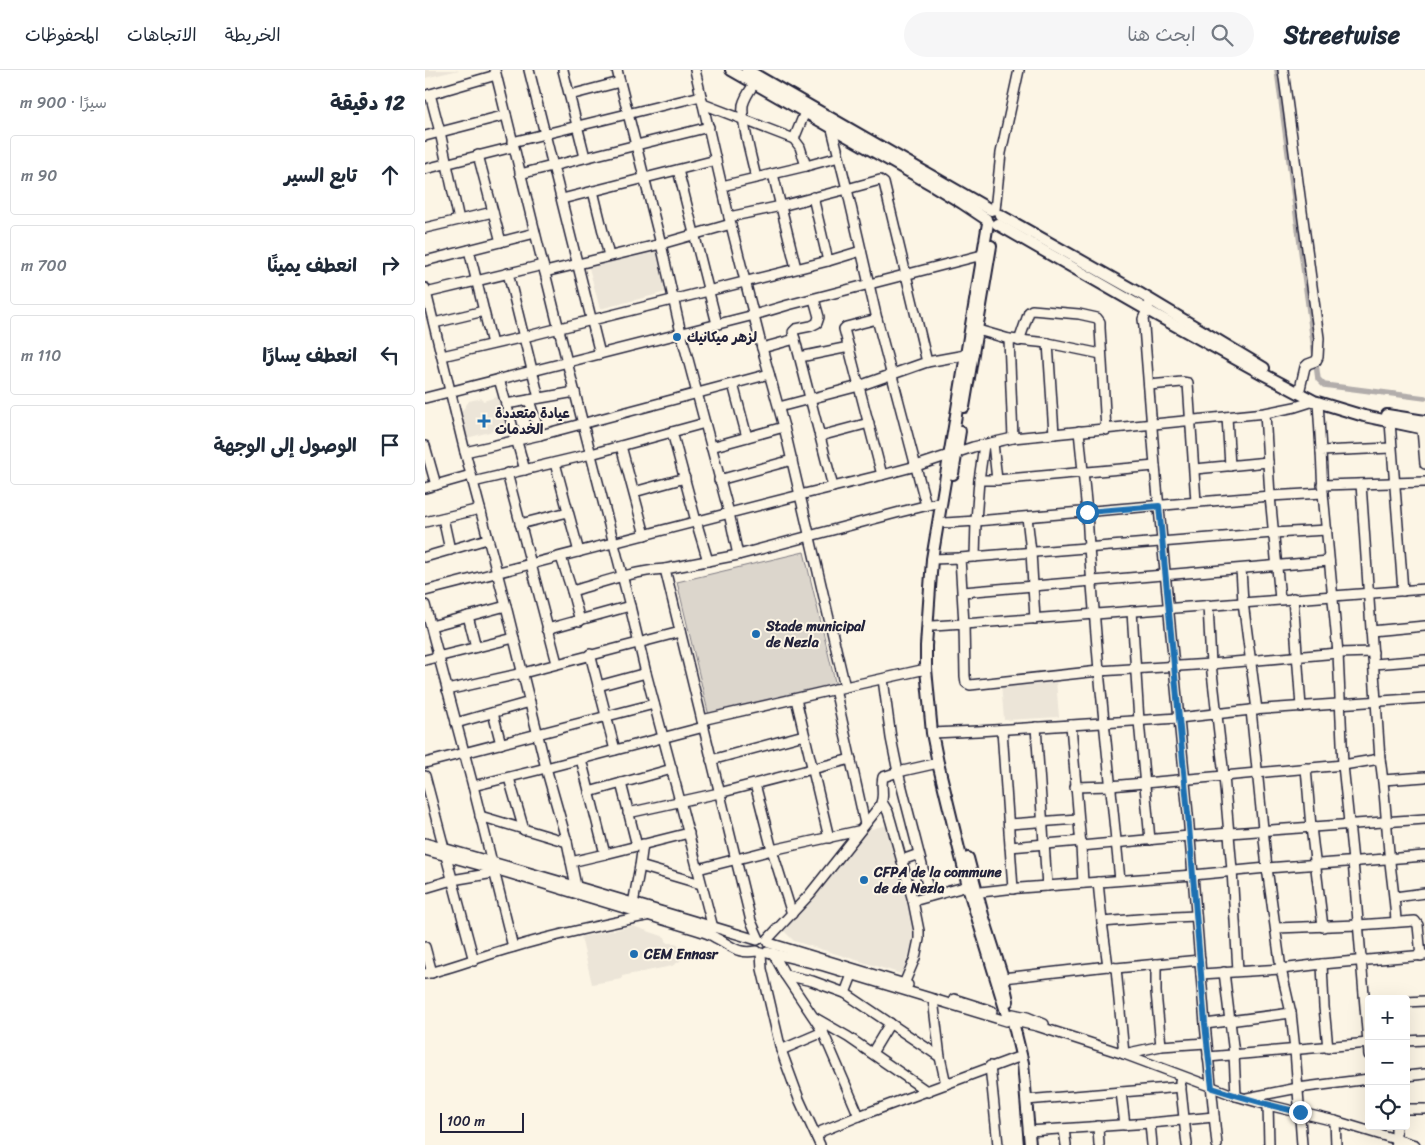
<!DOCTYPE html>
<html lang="ar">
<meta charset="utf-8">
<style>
:root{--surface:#fff;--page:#f6f6f7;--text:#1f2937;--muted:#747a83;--line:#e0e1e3}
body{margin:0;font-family:Sriracha,"Playpen Sans Arabic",sans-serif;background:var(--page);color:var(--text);direction:rtl}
.controls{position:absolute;right:15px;bottom:15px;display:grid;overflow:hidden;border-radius:5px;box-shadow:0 5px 20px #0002}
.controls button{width:45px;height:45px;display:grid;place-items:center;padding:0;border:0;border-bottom:1px solid var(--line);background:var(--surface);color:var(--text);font:25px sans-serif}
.scale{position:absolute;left:15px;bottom:12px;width:84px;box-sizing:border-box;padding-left:5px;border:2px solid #22223b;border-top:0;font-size:14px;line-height:18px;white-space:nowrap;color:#22223b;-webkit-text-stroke:4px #fcf5e5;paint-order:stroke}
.stop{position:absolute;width:15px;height:15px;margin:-11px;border:4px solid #1f6fb2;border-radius:50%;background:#fff}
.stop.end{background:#1f6fb2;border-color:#fff;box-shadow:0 1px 5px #0008}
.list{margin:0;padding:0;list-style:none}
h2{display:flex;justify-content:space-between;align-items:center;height:65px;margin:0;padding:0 20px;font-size:21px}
h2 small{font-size:16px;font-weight:400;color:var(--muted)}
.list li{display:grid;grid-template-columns:32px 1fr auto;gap:15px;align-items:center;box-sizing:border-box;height:80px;margin:0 10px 10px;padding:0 10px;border:1px solid var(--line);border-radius:5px}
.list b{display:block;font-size:19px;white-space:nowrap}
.list em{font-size:16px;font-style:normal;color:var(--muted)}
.icon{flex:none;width:28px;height:28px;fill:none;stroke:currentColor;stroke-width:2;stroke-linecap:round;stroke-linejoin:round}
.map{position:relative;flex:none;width:1000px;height:1075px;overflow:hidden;direction:ltr}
header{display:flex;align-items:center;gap:30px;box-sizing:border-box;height:70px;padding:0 25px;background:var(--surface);border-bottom:1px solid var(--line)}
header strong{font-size:24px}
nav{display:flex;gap:28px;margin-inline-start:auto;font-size:18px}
.search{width:350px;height:45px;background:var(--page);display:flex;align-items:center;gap:12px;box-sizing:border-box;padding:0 18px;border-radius:28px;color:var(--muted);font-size:19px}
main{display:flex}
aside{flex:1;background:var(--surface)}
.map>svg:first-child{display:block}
.built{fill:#ece5d8}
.pitch{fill:#dcd6cc;stroke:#7f7c84}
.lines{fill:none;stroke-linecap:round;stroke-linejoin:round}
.canal{stroke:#b2adab;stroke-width:5.5}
.minor-casing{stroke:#22223b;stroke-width:12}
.major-casing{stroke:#22223b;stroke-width:14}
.minor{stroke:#fcf5e5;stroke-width:9}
.major{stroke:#fcf5e5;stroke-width:10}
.route{stroke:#1f6fb2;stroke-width:6}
.poi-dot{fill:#1f6fb2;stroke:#fcf5e5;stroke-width:2}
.labels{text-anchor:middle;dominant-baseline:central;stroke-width:4;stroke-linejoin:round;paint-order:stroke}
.poi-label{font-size:14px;font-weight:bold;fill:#22223b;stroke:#fcf5e5;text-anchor:start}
</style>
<header>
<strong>Streetwise</strong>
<div class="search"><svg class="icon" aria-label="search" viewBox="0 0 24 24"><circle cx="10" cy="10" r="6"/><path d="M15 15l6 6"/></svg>ابحث هنا</div>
<nav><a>الخريطة</a><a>الاتجاهات</a><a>المحفوظات</a></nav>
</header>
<main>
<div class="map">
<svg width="1000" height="1075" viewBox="0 0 1000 1075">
<rect width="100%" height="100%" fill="#fcf5e5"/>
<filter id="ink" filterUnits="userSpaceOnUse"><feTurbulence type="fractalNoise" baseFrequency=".02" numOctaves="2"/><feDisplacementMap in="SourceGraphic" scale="10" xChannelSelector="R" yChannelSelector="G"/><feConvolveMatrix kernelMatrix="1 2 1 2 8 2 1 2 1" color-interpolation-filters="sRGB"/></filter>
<g filter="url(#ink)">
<g class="built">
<path d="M0,0h34l-34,8z"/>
<path d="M234,176l11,45 -70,18 -12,-45z"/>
<path d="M75,326l8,31 -41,11 -7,-24 9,-13 13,-3 1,3z"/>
<path d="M631,610l3,37 -55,3 -3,-37z"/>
<path d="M463,755l29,105 -15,44 -108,-33 -10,-10 83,-101z"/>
<path d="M208,856l32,11 2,6h7l4,1 4,7v5l-2,5 -8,5 -50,10v3l-30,5 -11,-47z"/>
</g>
<path class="pitch" d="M379,482l32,134 -127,30 -32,-134z"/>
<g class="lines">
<path class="canal" d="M852,0l41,309 6,6 101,13"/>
<g class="minor-casing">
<g id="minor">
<path d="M70,0l72,292 63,244 16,67 34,128 33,127"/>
<path d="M104,0l71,284"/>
<path d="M138,0l22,87"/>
<path d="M192,0l44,174 20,89 48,180 9,42"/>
<path d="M270,0l34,147 33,131 22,79 61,260 -143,33"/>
<path d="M858,0l36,268 -1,19 -2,4 -8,3 -3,3 -6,26"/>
<path d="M329,14c-4,6 -9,13 -11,21 -2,17 9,54 13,73"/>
<path d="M5,24l10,38 19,88"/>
<path d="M2,25l69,-20"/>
<path d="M145,25l50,-13"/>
<path d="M278,34l91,35"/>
<path d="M380,42l-11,27 6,8 6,19"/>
<path d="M0,66l81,-21"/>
<path d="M87,72l189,-46"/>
<path d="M53,85l23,87"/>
<path d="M0,99l88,-22"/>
<path d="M253,100l39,154"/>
<path d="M95,104l189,-47"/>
<path d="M348,104l23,94"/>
<path d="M297,116l84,-20 33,-9"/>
<path d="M168,121l16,65"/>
<path d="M388,127l15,64"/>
<path d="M137,129l154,-39"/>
<path d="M570,140l6,-57 18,-83"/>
<path d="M304,147l52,-11 66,-17 30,130 49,186"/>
<path d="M0,158l68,-16"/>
<path d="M44,180l23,94"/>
<path d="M0,191l110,-28"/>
<path d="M120,202l116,-28 70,-20"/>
<path d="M83,203l31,125"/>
<path d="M0,218l40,164 41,154 40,162 21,74 9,44"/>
<path d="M1,223l117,-28"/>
<path d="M389,229l5,18 -2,6 -6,3 -15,3 -3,3 40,155"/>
<path d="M724,235l-6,14 1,8 11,139 33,348 17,210 12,121"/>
<path d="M452,249l-31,8 -2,2 38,146"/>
<path d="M9,253l50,-12"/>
<path d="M553,260l31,9"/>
<path d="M594,271l10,-29 3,-2 47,4 18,4 3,4v6l6,102"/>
<path d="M623,273l6,91"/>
<path d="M337,278l33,-9"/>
<path d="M17,286l82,-19 304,-76 33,-10"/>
<path d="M375,287l49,-10"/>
<path d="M502,292l38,-7"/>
<path d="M74,309l26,91"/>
<path d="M308,314l14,53"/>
<path d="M724,315l33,-3 6,1 8,119"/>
<path d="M0,328l329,-83 34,-10 194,-50"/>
<path d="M104,330l11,35"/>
<path d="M893,332l3,49"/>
<path d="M81,334l69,-12"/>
<path d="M354,337l80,-21 68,-24 -43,-179 -4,-3 -33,9 -15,-60"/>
<path d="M840,343l30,-6 19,-6"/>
<path d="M802,347l3,49"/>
<path d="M965,352l13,169"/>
<path d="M997,359l3,35"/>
<path d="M654,361l8,81 2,36 10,123 21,209"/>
<path d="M247,362l24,89 12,40"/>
<path d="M395,366l49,-13"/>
<path d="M588,368l-4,-99 39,4 53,11"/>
<path d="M568,373l4,37h-18l-3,41 294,-25 10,103"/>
<path d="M0,376l11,39"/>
<path d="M196,376l24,89"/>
<path d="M286,377l73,-20"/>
<path d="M40,382l75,-17 229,-61"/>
<path d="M130,393l24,89"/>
<path d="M770,399l73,-7"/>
<path d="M82,403l50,190"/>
<path d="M294,410l73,-20"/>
<path d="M554,410l5,-35"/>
<path d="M572,410l158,-14"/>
<path d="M48,412l118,-28 114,-31"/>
<path d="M936,414l19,275c5,31 6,62 9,93 2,24 6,46 7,70"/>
<path d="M897,415l103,-3"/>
<path d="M0,418l46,-13"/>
<path d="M209,422l51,-14"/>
<path d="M602,447l4,35 4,67"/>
<path d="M18,448l7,32"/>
<path d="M0,452l55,-13"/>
<path d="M520,453l31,-2 -1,36"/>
<path d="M95,454l48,-12"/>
<path d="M902,460l-54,3 -313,25 4,66 461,-35"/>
<path d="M0,487l62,-18"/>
<path d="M136,487l11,34"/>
<path d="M507,489l28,-1"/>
<path d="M816,499l2,33 14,108"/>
<path d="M0,521l375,-96 82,-20 34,-9 57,-19 40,-9 252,-25 5,83 53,-3"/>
<path d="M538,522l366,-31"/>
<path d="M868,528l8,109"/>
<path d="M0,535l48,181 40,161"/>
<path d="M783,535l3,59 13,112 8,94 6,101"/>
<path d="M707,541l7,110 11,119"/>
<path d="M43,546l8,31"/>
<path d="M155,551l-8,-30c31,-9 62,-20 93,-22"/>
<path d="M6,556l75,-20"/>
<path d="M508,556l31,-2 1,52 1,7 4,2 129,-14 112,-7 127,-11 35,-1"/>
<path d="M122,559l83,-23"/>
<path d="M946,561l54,-5"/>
<path d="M165,584l25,96"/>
<path d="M0,590l89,-22"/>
<path d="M949,594l51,-4"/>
<path d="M458,609l8,59 7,34 32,124"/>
<path d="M173,616l48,-13"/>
<path d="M420,617l81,-18"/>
<path d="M410,619l30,135"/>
<path d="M22,620l76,-17 157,-41"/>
<path d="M371,629l33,139"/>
<path d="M826,640l16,158 14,101 10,44 4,37 7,95"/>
<path d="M68,643l8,31"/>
<path d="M31,653l74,-21"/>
<path d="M646,655l10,121 2,37"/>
<path d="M611,657l11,159"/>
<path d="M577,660l11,159"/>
<path d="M507,663l46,-2 200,-13 73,-8 174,-12"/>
<path d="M156,689l24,95 84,-21"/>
<path d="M286,690l93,-25"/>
<path d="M0,693l229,-59"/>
<path d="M881,698l5,59 12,100"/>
<path d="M0,706l19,72"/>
<path d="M84,708l15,52"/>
<path d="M958,710l42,-3"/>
<path d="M196,713l16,63"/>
<path d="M48,716l73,-18 158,-41"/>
<path d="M650,717l35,-1 114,-10 119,-11 37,-6"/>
<path d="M164,722l83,-23"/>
<path d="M457,732l6,10 3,10 22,79 6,30v8l-4,19 -11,26"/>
<path d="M203,743l91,-20 132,-34"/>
<path d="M55,746l87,26"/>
<path d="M584,754l69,-5"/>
<path d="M0,773c111,31 222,64 332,97"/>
<path d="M656,776l108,-10 236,-17"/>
<path d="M585,777l71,-6"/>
<path d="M0,780l83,23 189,57c7,2 13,4 19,8 18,9 20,16 41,13"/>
<path d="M21,786l28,105"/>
<path d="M477,790l17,-6"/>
<path d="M146,792l34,-8"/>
<path d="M215,796l61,18"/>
<path d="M273,799l74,-19 -17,-66"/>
<path d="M673,812l4,40 50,-4 44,-2"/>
<path d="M0,818l27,-8 42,-7"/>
<path d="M547,823l35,-4 186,-14 74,-7 158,-12"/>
<path d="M970,827l30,-4"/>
<path d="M488,831l55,-15"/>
<path d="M208,834l7,-38 3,-22"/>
<path d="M367,844l-20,-64 86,-19"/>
<path d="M677,852l6,44"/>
<path d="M851,858l82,-3 57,-4 3,4 3,31"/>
<path d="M334,869l-8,-18 -86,-352 73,-14 162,-43 41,-10"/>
<path d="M342,870l43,-46 69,-87c7,-10 1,-20 4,-30l15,-5 40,-9"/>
<path d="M344,873l139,42"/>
<path d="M0,877l7,26"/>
<path d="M342,882l57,14 182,55"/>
<path d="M336,883l1,16 19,81 18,49 21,46"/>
<path d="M348,883l12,22 29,43 9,14 36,84"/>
<path d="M731,894v28l5,54 45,-3"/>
<path d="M897,894l2,43 4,41"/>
<path d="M691,898l8,86 37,-8"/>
<path d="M799,902l10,82 2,42"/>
<path d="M0,904c31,-7 59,-19 89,-27 43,-13 88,-22 132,-31"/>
<path d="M776,904l80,-5 41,-5 103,-9"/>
<path d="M360,905l27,6 33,12 95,64"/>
<path d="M578,908l105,-12 8,2 84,-8"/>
<path d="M420,923l7,-18"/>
<path d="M508,929l7,58 6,27"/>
<path d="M529,929l38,12"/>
<path d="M981,932l19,-1"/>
<path d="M588,944l14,3 17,7"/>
<path d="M390,948l33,19 80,55"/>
<path d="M589,951l23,5 87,28 112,42 32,9 67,16 80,24"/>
<path d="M780,954l86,-11"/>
<path d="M981,971l19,-1"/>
<path d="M356,980l42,-18"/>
<path d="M447,983l18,-30"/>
<path d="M944,985l-16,-194 -10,-96 -5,-112 -15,-160 -2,-42 70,-3"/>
<path d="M783,987l161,-14"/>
<path d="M565,996l8,79"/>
<path d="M981,1006l19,-2"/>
<path d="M755,1011l7,64"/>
<path d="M696,1022l4,33"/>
<path d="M822,1028l51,-10 71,-9"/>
<path d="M601,1030l155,-13"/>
<path d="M843,1035l1,40"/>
<path d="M981,1039h19"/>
<path d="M910,1051l1,24"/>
<path d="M725,1053l2,22"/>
<path d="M673,1056l1,19"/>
<path d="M639,1059l2,16"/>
<path d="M604,1061l121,-8 64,-6"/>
<path d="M392,1067l5,-6 37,-15 157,-58"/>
<path d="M971,1073v-17"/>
</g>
</g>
<g class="major-casing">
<g id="major">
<path d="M306,0l203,116 28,17 24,16"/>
<path d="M322,0l244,140"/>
<path d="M575,145l139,78 125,75"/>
<path d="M563,153l-56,336 -6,87v23l6,64 6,30 32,131 37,121"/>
<path d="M572,154l150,86 116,64 51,27 50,15 61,13"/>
<path d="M539,337l27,-161"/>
<path d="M962,345l38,6"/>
<path d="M528,404l7,-43"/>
<path d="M543,788l15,57 20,63 5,23"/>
<path d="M588,952l10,41 7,82"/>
</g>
</g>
<use href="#minor" class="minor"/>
<use href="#major" class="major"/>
</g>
</g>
<g class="lines" filter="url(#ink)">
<path class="route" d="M662,442l72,-6 29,308 17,210 7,64c29,9 58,18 88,24"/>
</g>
<g class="poi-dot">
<circle cx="252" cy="267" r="5"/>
<path d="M56.5 343.5h5v5h5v5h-5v5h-5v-5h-5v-5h5z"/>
<circle cx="331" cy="564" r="5"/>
<circle cx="439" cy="810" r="5"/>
<circle cx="209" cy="884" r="5"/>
</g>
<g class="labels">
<g class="poi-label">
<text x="262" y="267">لزهر ميكانيك</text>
<text x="70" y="343">عيادة متعددة<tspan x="70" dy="16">الخدمات</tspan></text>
<text x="341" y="556">Stade municipal<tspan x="341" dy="16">de Nezla</tspan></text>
<text x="449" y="802">CFPA de la commune<tspan x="449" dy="16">de de Nezla</tspan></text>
<text x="219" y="884">CEM Ennasr</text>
</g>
</g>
</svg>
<div class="controls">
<button>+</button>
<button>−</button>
<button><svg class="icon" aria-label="locate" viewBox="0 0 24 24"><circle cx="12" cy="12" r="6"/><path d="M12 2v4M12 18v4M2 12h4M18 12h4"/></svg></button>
</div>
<div class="scale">100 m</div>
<div class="stop" style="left:662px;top:442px"></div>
<div class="stop end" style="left:875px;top:1042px"></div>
</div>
<aside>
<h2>12 دقيقة<small>سيرًا · 900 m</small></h2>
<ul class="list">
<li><svg class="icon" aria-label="ahead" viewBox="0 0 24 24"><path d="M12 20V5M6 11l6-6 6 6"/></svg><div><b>تابع السير</b></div><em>90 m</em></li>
<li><svg class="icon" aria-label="right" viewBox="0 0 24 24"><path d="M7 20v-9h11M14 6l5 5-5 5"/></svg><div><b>انعطف يمينًا</b></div><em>700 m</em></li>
<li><svg class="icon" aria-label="left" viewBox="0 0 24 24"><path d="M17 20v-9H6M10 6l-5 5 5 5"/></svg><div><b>انعطف يسارًا</b></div><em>110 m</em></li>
<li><svg class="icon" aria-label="arrive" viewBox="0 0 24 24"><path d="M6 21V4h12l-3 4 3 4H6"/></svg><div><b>الوصول إلى الوجهة</b></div></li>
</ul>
</aside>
</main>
